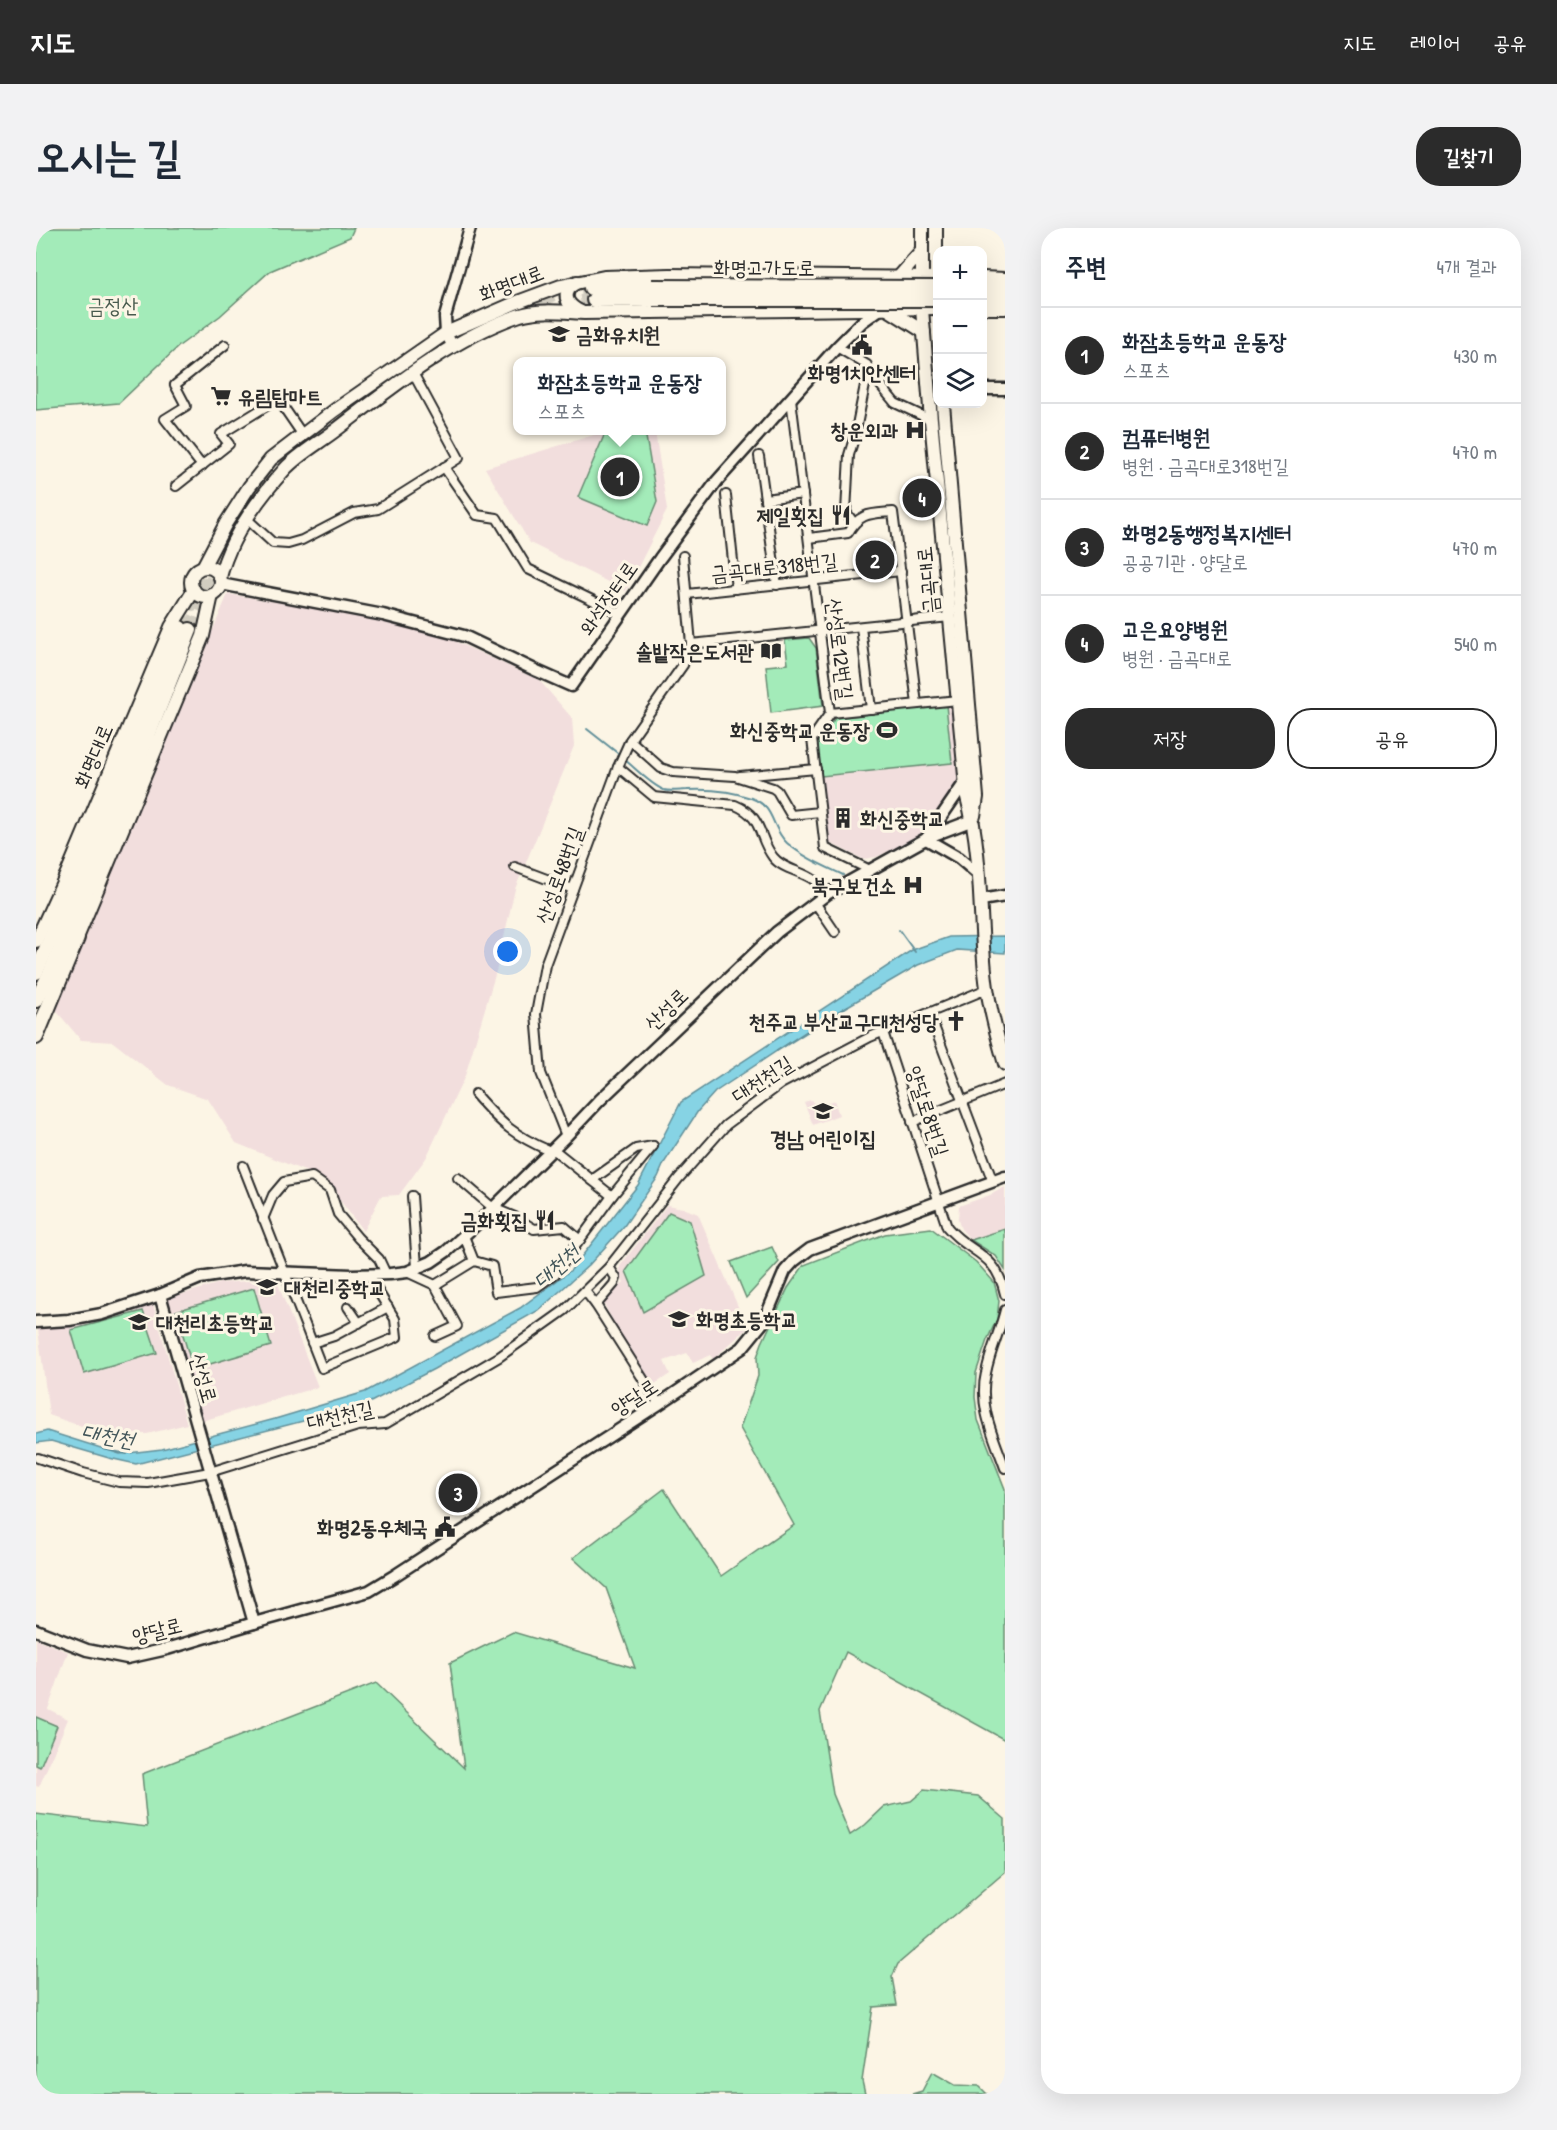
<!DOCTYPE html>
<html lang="ko">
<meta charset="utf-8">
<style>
:root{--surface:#fff;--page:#f2f2f3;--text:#1f2937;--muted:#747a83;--line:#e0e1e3;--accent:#2b2b2b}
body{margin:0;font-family:"Patrick Hand","Poor Story",sans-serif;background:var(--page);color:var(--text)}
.controls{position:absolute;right:18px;top:18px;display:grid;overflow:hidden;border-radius:12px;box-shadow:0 6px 24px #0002}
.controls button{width:54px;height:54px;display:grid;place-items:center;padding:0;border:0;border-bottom:2px solid var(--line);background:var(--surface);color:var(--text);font:30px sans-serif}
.you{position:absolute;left:472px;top:724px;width:21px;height:21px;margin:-15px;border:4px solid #fff;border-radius:50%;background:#1a73e8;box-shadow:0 0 0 9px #1a73e833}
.badge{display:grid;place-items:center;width:39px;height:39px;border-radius:50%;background:var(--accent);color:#fff;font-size:20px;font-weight:700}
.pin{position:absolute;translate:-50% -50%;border:3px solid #fff;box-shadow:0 2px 6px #0006}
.popup{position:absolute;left:477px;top:129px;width:213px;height:78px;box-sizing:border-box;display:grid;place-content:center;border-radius:12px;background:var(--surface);filter:drop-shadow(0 2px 4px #0005);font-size:20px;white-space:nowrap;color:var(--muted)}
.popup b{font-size:22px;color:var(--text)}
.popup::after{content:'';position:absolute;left:50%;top:100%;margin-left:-12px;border:12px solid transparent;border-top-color:var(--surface)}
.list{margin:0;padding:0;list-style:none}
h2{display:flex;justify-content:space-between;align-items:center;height:78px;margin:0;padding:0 24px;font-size:26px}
h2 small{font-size:20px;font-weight:400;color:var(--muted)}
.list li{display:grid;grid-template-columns:39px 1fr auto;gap:18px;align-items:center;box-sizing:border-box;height:96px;padding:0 24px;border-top:2px solid var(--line)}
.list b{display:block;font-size:22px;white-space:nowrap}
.list p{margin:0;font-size:20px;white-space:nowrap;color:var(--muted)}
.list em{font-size:20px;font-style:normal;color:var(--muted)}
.actions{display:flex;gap:12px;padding:18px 24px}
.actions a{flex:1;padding:14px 0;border:2px solid var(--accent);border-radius:24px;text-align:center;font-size:21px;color:var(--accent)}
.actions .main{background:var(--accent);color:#fff}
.icon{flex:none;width:33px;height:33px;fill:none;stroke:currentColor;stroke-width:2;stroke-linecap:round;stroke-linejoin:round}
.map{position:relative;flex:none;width:969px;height:1866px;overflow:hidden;border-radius:24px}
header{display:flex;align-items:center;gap:36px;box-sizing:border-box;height:84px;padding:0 30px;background:var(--accent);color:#fff}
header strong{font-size:28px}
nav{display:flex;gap:33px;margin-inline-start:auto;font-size:21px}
.intro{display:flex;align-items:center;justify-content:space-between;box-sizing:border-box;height:144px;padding:0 36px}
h1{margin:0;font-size:42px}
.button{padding:15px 27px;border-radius:24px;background:var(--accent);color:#fff;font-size:21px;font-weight:700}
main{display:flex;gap:36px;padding:0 36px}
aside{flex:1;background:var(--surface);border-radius:24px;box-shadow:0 6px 24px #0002}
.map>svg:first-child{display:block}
.built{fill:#f2dedd}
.green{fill:#a3ebb9;stroke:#678b72;stroke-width:1.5}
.water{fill:#86d3e4;stroke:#62909a;stroke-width:1.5}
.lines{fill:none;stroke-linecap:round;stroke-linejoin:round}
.stream{stroke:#62909a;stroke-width:2}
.highway-tunnel{stroke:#d2cdc0;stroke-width:14;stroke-dasharray:14 7;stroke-linecap:butt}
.street-casing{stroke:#2b2b2b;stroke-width:12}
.secondary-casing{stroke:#2b2b2b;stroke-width:15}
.primary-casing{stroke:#2b2b2b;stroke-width:16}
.highway-casing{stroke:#2b2b2b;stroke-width:18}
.street{stroke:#fcf5e5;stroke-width:8}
.secondary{stroke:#fcf5e5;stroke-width:10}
.primary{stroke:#fcf5e5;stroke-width:12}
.highway{stroke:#fcf5e5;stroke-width:14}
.highway-bridge-casing{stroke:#2b2b2b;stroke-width:18;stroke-linecap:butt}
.highway-bridge{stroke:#fcf5e5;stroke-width:14}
.labels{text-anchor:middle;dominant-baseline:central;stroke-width:6;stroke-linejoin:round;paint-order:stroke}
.street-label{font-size:21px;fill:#2b2b2b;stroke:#fcf5e5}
.park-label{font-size:21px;fill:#495b4e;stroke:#fcf5e5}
.poi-label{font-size:21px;font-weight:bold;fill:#2b2b2b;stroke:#fcf5e5;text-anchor:end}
.water-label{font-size:22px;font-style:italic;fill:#425559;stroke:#fcf5e5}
</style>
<header>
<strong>지도</strong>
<nav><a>지도</a><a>레이어</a><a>공유</a></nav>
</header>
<div class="intro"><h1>오시는 길</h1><a class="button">길찾기</a></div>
<main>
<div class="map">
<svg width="969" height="1866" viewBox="0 0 969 1866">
<rect width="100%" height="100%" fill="#fcf5e5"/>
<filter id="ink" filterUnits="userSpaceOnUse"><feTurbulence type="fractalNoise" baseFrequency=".0167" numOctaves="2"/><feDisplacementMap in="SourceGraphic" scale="12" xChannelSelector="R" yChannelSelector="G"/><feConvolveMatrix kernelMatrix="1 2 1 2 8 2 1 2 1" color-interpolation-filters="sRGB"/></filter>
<g filter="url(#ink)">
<g class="built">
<path d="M571,203h48l12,79 -41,81 -96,-48 -45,-75z"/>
<path d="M192,366l99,16 110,23 102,47 33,38 2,28 -59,143 -18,79 -32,108 -39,82 -27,37 -18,1 -18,35 -39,-52 -88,-36 -28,-44 -40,-14 -55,-43 -32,-2 -28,-33z"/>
<path d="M919,476l6,74 -39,58 -46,21 -13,2 -35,-17 -13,-101 16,-25z"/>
<path d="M775,872l6,7 17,-7 5,15 -26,10 -9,-23z"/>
<path d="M969,959v42l-34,11 -10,-11 -3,-9 1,-14 31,-11z"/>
<path d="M631,977l16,3 15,6 48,111 4,1 -37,33 -3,-4 -17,8 -6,-10 -23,8 6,13 -18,12 -33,-53 -16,-31 21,-20 -4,-5v-11z"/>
<path d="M240,1051l42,108 -116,34 -36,-122 54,-16z"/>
<path d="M117,1076l34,120 -40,10h-44l-54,-19 -11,-86 34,-3z"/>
<path d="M0,1411l32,13 -20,57 20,10 -29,68 -3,-1z"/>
</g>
<g class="green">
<path d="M0,0h318l-4,9 -80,34 -50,45 -41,30 -60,57 -83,7z"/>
<path d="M570,203h39l12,71 -10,24 -69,-29z"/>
<path d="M773,410l7,10 7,58 -52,7 -5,-47 22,-2 -3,-24z"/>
<path d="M910,477l6,58 -131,13 -4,-33 18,-25z"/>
<path d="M633,984l21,9 16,55 -63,36 -17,-41z"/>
<path d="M895,1000l45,34 18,20 5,19 -2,18 -10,21 -11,33 -1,24 3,23 27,69v251l-159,-88 -26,59 13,83 17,41 15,-10 19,-18 27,-6 13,-11 54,6 27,23v53l-107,92 -6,13 5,28 -24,2 -11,74 3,13h-829v-280l111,13 -5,-53 234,-91 88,85 -14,-105 63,-31 122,36 -29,-80 -33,-30 91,-69 57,87 73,-51 -54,-97 18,-52 -1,-19 5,-14 26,-55 16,-23 81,-31z"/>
<path d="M969,1001v41l-9,-14 -25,-16z"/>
<path d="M736,1019l7,15 -33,36 -15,-36z"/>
<path d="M218,1060l17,58 -78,23 -17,-58z"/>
<path d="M107,1083l14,42 -73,21 -13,-44z"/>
<path d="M0,1489l21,9 -17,41 -4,-2z"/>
<path d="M896,1844l23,13 24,1 8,8h-75l10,-3z"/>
</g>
<path class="water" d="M969,708v17l-48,-3 -39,15 -96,56 -107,71 -17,19 -34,52 -6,14 -34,49 -35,39 -50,45 -105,59 -69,36 -229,59 -27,-6 -58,-17 -15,2v-9l11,-3 73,23 42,-5 113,-30 90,-27 155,-84 51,-38 67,-85 43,-83 231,-152 37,-13z"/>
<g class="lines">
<g class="stream">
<path d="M551,501l33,26"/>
<path d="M588,531c11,9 27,26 40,31 6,2 17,0 23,0 20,-1 45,1 64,8 25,9 19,29 36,45 16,14 37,23 56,32"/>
<path d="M863,702l16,22"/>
<path d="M741,823l71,-45"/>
<path d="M67,1221l24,5"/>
</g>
<g class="highway-tunnel">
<path d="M504,71l14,-5 37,-6"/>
<path d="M503,80l55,-8"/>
<path d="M267,219l35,-28 36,-25"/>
<path d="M201,287l39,-51 26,-22"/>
<path d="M144,400l33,-71"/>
<path d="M154,402l31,-69"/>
</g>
<g class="street-casing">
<g id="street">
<path d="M801,119l30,18 1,5"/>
<path d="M755,171l39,314 -18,26 13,109 45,22"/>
<path d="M723,228l18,129"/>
<path d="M166,238l-37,-47 21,-13 -11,-21 50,-40"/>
<path d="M408,239l33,48 20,3 31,51 93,45"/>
<path d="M140,258l53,-42 -8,-10 57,-35 24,35"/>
<path d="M690,267l10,94"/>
<path d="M729,271l38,-5"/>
<path d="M211,291l26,24 15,1 14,-4 52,-27 24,-4 81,-51 -46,-85"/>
<path d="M818,295l-8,-11 3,-57 6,-20 13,-65 27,33 36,17"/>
<path d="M773,310l39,-5c12,-21 23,-19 45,-21l24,192"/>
<path d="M647,328l8,88 -8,21 -53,75 31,28 12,4 62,4 38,12 4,3 14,24 29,-3"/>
<path d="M651,366l214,-23"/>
<path d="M825,399l10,82"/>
<path d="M655,416l259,-27"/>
<path d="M794,485l128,-13"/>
<path d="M582,539l36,30 81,8c29,12 22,31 38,52 9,12 29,14 41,23 4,4 9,10 13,14"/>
<path d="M704,548l76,-7"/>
<path d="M479,639l58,22"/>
<path d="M780,676l19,28"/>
<path d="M893,785l64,169"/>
<path d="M847,804l64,195c23,28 48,23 58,67"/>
<path d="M439,866c26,30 40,42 75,57"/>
<path d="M876,894l93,-38"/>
<path d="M530,908l-25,-63 -5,-59 9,-49 73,-198 12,-27"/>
<path d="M517,921l59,47"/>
<path d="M207,938l79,202 75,-31 -2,-18 -27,-44"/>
<path d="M422,950l35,30 22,9 19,12 30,-3 16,14"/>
<path d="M556,952l44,-31 17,-3"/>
<path d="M376,968l5,71"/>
<path d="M227,991l10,-24 11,-13 28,-5 18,13 8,24 20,24 21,21 7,15"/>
<path d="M428,1008l10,25"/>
<path d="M573,1039l7,11 -2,6 -18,21 63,99"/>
<path d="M371,1044l28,13 39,-24 18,5 4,26 41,-5 18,-13 57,-78 41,-50"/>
<path d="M399,1057l22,41 -22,10"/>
<path d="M549,1063l11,14"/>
<path d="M312,1079l11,16"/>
<path d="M969,1082c-5,21 -15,41 -19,63 -8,33 8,64 19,95"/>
<path d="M276,1115l22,-7 54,-29"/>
<path d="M2,1230l45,15 36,9 29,1 62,-11 148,-46 27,-2 114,-67 66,-47 44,-43 70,-89 47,-53 55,-41 89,-47 117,-48"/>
</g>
</g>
<g class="secondary-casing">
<g id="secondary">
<path d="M417,119l-7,-14 -1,-16 25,-89"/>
<path d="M946,161h23"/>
<path d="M185,356l162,31 81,21 73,35 34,15 89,-128 57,-77 120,-134 25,-25 21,-15"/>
<path d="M929,554l-39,57 33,19 20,17"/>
<path d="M945,672l24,-4"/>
<path d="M124,1067l94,328 115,-32 25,-15 265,-172 83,-56 22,-27 21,-50 9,-10 16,-12 195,-72"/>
<path d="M0,1094l33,-2 33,-6 58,-19 40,-17 45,-7 107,4 38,-1 17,-2 24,-10 16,-11 34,-31 85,-84 34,-36 177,-168 50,-38 104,-58 42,-16"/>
<path d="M0,1402l51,20 40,8 40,-9 87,-26"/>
</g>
</g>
<g class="primary-casing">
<g id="primary">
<path d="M886,0v81l9,111 36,377c17,63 11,128 20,191 4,26 11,52 18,76"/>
<path d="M900,0v56"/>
<path d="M862,50l24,-27"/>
<path d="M946,50l23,1"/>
<path d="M541,54l-6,4c-10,12 -1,21 10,26"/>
<path d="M946,80h23"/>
<path d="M853,82l35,22"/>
<path d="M907,176l34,393 -3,19"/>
<path d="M167,339l23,-44 23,-36 22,-28 64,-49 111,-77 69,-30 46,-17 43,-9 66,-2 268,3"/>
<circle cx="170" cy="354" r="15"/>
<path d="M184,349c10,-40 37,-77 65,-108 14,-15 34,-26 51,-39 56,-43 116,-92 184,-115 21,-6 43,-3 64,-2l354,-5"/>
<path d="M41,710l126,-302 9,-41"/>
<path d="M0,713l32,-70 103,-244 23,-37"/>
</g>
</g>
<g class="highway-casing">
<g id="highway">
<path d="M555,60l61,-1"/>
<path d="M946,60h23"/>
<path d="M946,71h23"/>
<path d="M558,72l60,-1"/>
<path d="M0,744l56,-128 88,-216"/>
<path d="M0,772l13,-24 51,-120 90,-226"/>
<path d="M0,809l41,-99"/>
</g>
</g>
<use href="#street" class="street"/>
<use href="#secondary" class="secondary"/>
<use href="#primary" class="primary"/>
<use href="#highway" class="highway"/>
<g class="highway-bridge-casing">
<g id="highway-bridge">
<path d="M616,59l286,1"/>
<path d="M618,71h284"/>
</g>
</g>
<use href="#highway-bridge" class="highway-bridge"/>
</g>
</g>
<defs>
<g id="school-bare" transform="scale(1.62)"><path d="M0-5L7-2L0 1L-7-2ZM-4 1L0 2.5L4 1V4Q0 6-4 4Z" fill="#2b2b2b" stroke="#fcf5e5" stroke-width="2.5" paint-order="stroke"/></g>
<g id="civic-bare" transform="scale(1.62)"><path d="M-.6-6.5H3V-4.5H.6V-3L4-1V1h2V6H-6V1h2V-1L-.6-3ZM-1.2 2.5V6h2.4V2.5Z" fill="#2b2b2b" stroke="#fcf5e5" stroke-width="2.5" paint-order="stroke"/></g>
<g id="supermarket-bare" transform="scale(1.62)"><path d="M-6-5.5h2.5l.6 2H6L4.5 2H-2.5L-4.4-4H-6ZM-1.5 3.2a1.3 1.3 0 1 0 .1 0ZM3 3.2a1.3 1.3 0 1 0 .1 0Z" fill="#2b2b2b" stroke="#fcf5e5" stroke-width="2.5" paint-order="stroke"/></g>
<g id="hospital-bare" transform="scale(1.62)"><path d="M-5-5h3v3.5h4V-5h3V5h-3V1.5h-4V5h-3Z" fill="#2b2b2b" stroke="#fcf5e5" stroke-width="2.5" paint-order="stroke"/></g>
<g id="restaurant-bare" transform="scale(1.62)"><path d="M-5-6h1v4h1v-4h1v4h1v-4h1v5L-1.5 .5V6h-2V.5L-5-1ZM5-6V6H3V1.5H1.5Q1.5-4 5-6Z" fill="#2b2b2b" stroke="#fcf5e5" stroke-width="2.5" paint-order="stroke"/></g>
<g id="library-bare" transform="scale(1.62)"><path d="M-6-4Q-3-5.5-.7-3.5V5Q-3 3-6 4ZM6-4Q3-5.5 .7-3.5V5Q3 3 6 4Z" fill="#2b2b2b" stroke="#fcf5e5" stroke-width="2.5" paint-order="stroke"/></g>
<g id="stadium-bare" transform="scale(1.62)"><path d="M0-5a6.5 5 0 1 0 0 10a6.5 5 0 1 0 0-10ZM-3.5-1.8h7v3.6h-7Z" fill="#2b2b2b" stroke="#fcf5e5" stroke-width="2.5" paint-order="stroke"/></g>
<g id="building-bare" transform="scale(1.62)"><path d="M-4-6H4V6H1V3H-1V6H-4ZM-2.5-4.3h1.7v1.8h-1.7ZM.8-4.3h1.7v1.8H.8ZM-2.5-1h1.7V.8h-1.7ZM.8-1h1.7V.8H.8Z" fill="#2b2b2b" stroke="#fcf5e5" stroke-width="2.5" paint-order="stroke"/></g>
<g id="church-bare" transform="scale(1.62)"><path d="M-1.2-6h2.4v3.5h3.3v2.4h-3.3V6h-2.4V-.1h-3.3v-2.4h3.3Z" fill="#2b2b2b" stroke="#fcf5e5" stroke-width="2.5" paint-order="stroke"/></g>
</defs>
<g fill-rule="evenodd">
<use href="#school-bare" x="523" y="106"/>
<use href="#civic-bare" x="826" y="117"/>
<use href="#supermarket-bare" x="185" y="168"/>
<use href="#hospital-bare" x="879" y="202"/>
<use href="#restaurant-bare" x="805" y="287"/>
<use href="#library-bare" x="735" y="423"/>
<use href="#stadium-bare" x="851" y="502"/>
<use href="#building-bare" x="807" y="590"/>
<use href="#hospital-bare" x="877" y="657"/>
<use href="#church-bare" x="920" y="793"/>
<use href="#school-bare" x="787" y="883"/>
<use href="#restaurant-bare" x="509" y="992"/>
<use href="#school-bare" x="231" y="1059"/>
<use href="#school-bare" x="643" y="1091"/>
<use href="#school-bare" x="103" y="1094"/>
<use href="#civic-bare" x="409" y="1299"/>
</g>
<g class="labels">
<g class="street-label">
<text x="728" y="39">화명고가도로</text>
<text transform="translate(475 55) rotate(-21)">화명대로</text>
<text transform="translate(738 339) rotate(-6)">금곡대로318번길</text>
<text transform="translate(891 352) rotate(-96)">금곡대로</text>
<text transform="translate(572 370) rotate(-55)">와석장터로</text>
<text transform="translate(804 421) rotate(83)">산성로12번길</text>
<text transform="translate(57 528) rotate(-67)">화명대로</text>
<text transform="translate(523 647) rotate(-70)">산성로48번길</text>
<text transform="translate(630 781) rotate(-44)">산성로</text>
<text transform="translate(726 851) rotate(-33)">대천천길</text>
<text transform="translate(892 883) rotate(72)">양달로8번길</text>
<text transform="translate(168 1150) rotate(74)">산성로</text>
<text transform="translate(598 1169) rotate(-33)">양달로</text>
<text transform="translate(304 1187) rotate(-13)">대천천길</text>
<text transform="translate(121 1402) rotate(-14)">양달로</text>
</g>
<g class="park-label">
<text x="77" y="77">금정산</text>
</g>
<g class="poi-label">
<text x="540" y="106" text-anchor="start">금화유치원</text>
<text x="826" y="144" text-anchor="middle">화명1치안센터</text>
<text x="202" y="168" text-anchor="start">유림탑마트</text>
<text x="862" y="202">창운외과</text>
<text x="788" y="287">제일횟집</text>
<text x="718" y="423">솔밭작은도서관</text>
<text x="834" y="502">화신중학교 운동장</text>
<text x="824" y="590" text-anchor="start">화신중학교</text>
<text x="860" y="657">북구보건소</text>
<text x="903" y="793">천주교 부산교구대천성당</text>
<text x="787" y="910" text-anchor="middle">경남 어린이집</text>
<text x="492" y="992">금화횟집</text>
<text x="248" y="1059" text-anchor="start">대천리중학교</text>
<text x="660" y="1091" text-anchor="start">화명초등학교</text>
<text x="120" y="1094" text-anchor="start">대천리초등학교</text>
<text x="392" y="1299">화명2동우체국</text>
</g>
<g class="water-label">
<text transform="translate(520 1038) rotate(-41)">대천천</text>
<text transform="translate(72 1207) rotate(10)">대천천</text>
</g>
</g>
</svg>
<div class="controls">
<button>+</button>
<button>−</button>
<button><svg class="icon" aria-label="layers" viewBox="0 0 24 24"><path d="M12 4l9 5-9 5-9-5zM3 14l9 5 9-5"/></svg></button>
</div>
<div class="you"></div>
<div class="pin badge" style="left:584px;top:249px">1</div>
<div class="popup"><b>화잠초등학교 운동장</b>스포츠</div>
<div class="pin badge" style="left:839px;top:332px">2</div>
<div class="pin badge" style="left:422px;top:1265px">3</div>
<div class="pin badge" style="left:886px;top:270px">4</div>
</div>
<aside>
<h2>주변<small>4개 결과</small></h2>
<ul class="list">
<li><span class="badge">1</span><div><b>화잠초등학교 운동장</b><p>스포츠</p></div><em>430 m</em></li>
<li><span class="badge">2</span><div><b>컴퓨터병원</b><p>병원 · 금곡대로318번길</p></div><em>470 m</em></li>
<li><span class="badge">3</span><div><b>화명2동행정복지센터</b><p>공공기관 · 양달로</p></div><em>470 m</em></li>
<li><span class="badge">4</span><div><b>고은요양병원</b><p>병원 · 금곡대로</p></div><em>540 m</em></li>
</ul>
<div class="actions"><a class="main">저장</a><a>공유</a></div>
</aside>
</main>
